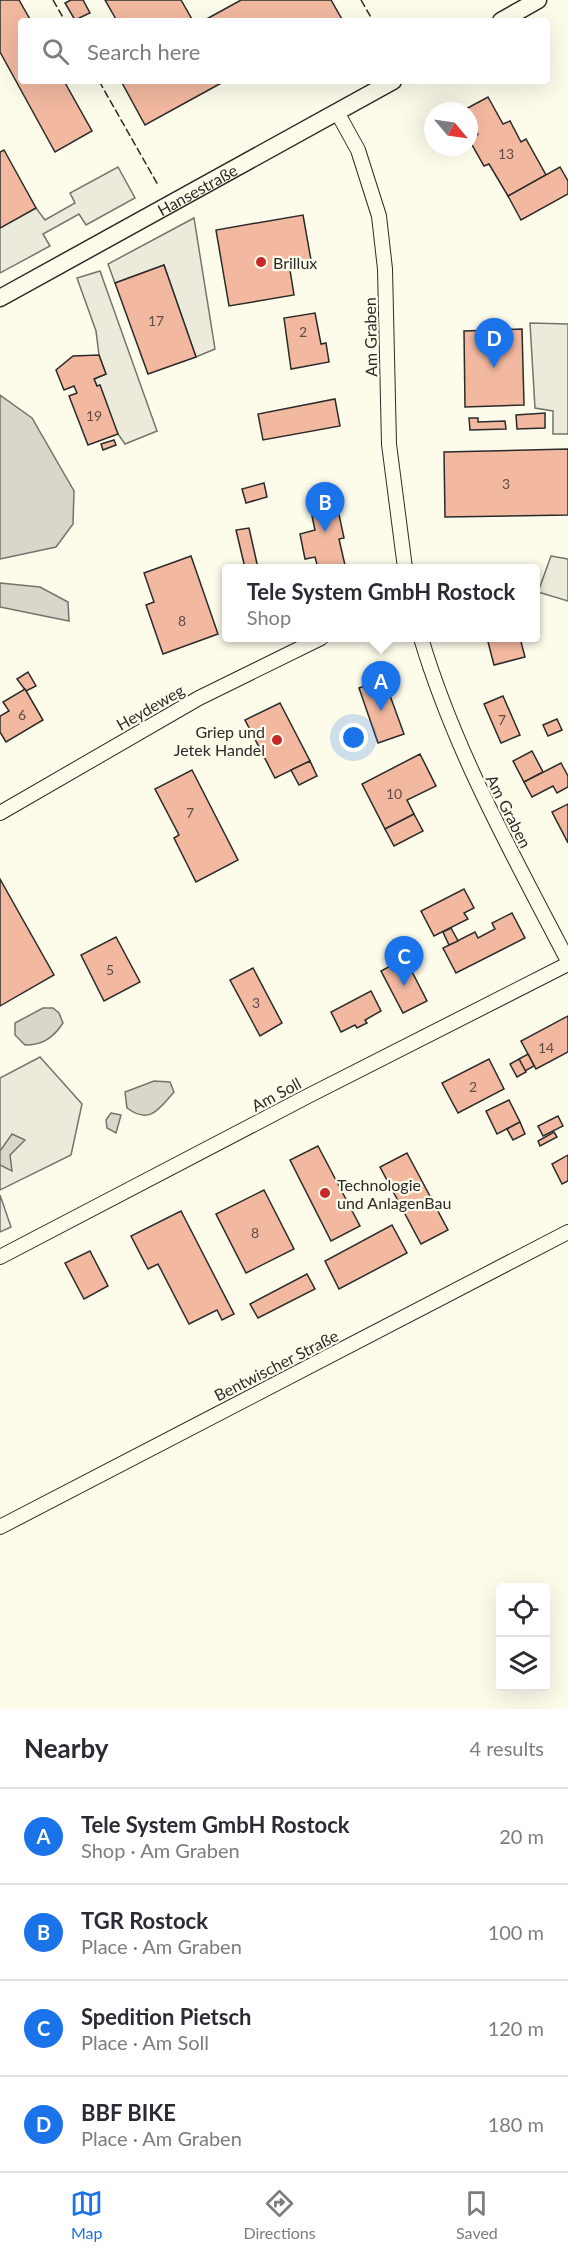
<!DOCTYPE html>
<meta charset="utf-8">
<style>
:root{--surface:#fff;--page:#f2f2f3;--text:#2b2b33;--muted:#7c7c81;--line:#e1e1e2;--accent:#1a73e8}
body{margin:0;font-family:Lato,sans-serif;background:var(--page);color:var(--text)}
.controls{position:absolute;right:18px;bottom:18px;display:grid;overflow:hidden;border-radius:6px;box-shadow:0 6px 24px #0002}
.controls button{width:54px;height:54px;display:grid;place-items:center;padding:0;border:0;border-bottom:2px solid var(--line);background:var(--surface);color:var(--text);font:30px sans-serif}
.compass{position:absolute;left:424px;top:102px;width:54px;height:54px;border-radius:50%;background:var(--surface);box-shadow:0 6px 24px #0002;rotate:119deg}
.you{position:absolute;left:354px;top:738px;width:21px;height:21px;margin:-15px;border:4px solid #fff;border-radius:50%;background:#1a73e8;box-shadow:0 0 0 9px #1a73e833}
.badge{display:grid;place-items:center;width:39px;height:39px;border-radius:50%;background:var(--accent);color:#fff;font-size:20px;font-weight:700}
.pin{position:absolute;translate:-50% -50px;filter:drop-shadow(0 2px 3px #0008)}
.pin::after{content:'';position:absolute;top:32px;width:21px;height:18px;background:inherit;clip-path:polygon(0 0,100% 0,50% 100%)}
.popup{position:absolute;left:222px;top:564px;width:318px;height:78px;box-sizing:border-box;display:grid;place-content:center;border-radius:6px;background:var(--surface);filter:drop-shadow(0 2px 4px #0005);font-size:20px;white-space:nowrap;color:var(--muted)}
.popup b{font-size:22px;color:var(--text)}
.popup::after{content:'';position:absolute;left:50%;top:100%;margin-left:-12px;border:12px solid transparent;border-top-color:var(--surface)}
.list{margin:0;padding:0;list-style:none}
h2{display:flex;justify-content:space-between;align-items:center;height:78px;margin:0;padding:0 24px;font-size:26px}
h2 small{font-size:20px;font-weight:400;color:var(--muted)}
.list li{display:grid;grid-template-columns:39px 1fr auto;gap:18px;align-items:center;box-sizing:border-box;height:96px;padding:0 24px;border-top:2px solid var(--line)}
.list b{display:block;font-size:22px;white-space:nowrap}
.list p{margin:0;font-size:20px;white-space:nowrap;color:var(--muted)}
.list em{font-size:20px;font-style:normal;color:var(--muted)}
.icon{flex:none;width:33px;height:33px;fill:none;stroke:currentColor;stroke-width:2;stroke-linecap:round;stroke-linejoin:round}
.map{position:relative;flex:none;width:568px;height:1709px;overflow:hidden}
.search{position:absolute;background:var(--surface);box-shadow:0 6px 24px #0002;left:18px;right:18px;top:18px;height:66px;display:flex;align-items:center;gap:15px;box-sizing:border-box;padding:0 21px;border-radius:6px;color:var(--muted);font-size:22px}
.sheet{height:462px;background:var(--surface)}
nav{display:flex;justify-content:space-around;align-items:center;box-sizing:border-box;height:84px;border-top:2px solid var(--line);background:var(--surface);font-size:16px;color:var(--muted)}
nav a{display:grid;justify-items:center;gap:3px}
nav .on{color:var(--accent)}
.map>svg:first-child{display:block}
.green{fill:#ecebdb;stroke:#74746e;stroke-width:1.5}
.parking{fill:#eceadb;stroke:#74746e;stroke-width:1.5}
.water{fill:#d8d7c9;stroke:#74746e;stroke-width:1.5}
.building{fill:#f2b8a0;stroke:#2b2b2b;stroke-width:1.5}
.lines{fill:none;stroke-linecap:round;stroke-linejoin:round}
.minor-casing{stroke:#2b2b2b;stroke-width:16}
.tertiary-casing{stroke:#2b2b2b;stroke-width:19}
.minor{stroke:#fdfbea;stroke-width:14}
.tertiary{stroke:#fdfbea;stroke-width:16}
.fence{stroke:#2b2b2b;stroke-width:1.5;stroke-dasharray:8 3;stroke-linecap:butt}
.poi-dot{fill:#c62828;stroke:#fdfbea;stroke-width:2}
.labels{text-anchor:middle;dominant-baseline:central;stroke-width:4.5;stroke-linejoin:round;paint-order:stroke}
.number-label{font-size:14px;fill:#5d4e48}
.street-label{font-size:16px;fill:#2b2b2b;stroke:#fdfbea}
.poi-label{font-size:16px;fill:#2b2b2b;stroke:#fdfbea;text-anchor:start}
</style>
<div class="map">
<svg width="568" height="1709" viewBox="0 0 568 1709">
<rect width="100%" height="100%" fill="#fdfbea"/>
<g class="green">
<path d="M530,323l38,1v110h-15v-23l-18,-3z"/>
<path d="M551,556l17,3v42l-30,-9z"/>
<path d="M40,1057l42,47 -11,51 -71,35v-112z"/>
<path d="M0,1195l11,32 -11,5z"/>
</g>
<g class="parking">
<path d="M118,167l17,31 -49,27 -7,-11 -36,20 7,12 -50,27v-45l36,-20 9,12 30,-17 -5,-10z"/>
<path d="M194,218l21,131 -19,8 -32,-92 -49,18 -7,-19z"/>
<path d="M100,271l57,160 -32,13 -7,-10 -24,-55 12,-5 -7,-19 -3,-24 -19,-53z"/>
</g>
<g class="water">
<path d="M0,395l32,23 42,73 -1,33 -17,23 -56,12z"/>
<path d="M0,583l40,4 28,15 1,19 -69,-14z"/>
<path d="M43,1008h10l6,5 4,10c-10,15 -20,22 -38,22l-10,-10v-12z"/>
<path d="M154,1081l16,1 4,10c-15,17 -24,33 -47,16l-2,-16z"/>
<path d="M111,1113l10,2 -5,18 -9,-5 -1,-8z"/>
<path d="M12,1134l13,6 -15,15 2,16 -12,-6v-14z"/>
</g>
<g class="building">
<path d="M0,0h19l12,21h-10v60h43l28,50 -37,21 -55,-100z"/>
<path d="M71,0h12l7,13 -15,7 -10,-17z"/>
<path d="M105,0h76l12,21h-76z"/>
<path d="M241,0h90l12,21h-140z"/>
<path d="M121,81h104l-80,44z"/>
<path d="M488,97l15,27 7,-3 11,21 5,-3 20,36 -38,21 -19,-32 -5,2 -13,-23 7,-9 -9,-15v-8l-5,-1z"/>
<path d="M4,150l32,58 -36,20v-76z"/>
<path d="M560,167l8,14v13l-47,26 -13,-24z"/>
<path d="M303,215l8,45 -22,4 5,31 -65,11 -13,-76z"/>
<path d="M164,265l32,92 -48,17 -33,-91z"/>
<path d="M315,313l6,31 5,-1 3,19 -38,7 -7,-51z"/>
<path d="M522,329l2,76 -59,2 -1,-76z"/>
<path d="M99,355l7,19 -12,5 3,7 3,-1 18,49 -30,11 -19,-49 8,-3 -3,-7 -10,4 -8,-20 17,-14z"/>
<path d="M335,399l5,27 -77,14 -5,-26z"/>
<path d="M545,413v15l-28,1 -1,-14z"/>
<path d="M469,418h9v4l27,-1 1,8 -36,1z"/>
<path d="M114,440l2,5 -13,5 -2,-6z"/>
<path d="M568,449v66l-123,2 -1,-65z"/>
<path d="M264,483l3,14 -21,6 -4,-14z"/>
<path d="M334,491l10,47 -5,1 6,26 -27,3 -3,-11 -10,2 -5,-25 15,-4 -7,-33z"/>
<path d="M249,528l9,40h-13l-9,-38z"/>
<path d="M191,556l27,78 -55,20 -17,-49 8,-3 -10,-29z"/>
<path d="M487,638h33l5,19 -31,8z"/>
<path d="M28,672l8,14 -10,5 -9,-12z"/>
<path d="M384,679l20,55 -26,9 -19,-55z"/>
<path d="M25,689l18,31 -37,22 -6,-10v-16l9,-5 -6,-9z"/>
<path d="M503,696l17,39 -19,8 -17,-39z"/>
<path d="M280,703l30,58 -35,17 -30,-58z"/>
<path d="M557,719l5,11 -14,6 -5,-11z"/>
<path d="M532,751l11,21 -19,10 -11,-21z"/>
<path d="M420,754l16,32 -29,14 7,14 -29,15 -23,-45z"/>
<path d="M310,761l7,15 -18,9 -8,-15z"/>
<path d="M561,763l7,13v11l-11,6 -4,-7 -21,11 -8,-15z"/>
<path d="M192,770l46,90 -42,22 -22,-44 5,-3 -24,-46z"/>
<path d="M568,804v39l-16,-31z"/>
<path d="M414,814l9,17 -29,15 -9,-17z"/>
<path d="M0,879l54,96 -54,31z"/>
<path d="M464,889l10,19 -10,5 4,6 -34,17 -13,-25z"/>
<path d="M512,913l13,25 -69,35 -13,-25 32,-16 3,6 17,-9 -3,-6z"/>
<path d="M451,928l7,13 -9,4 -6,-13z"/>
<path d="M116,937l24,45 -36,19 -23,-46z"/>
<path d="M405,958l22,43 -24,12 -22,-42z"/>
<path d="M253,968l29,55 -22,13 -30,-56z"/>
<path d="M371,991l10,20 -16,9 2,3 -10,5 -2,-3 -14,7 -10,-20z"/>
<path d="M568,1016v36l-32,17 -15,-28z"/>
<path d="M528,1054l6,12 -9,5 -6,-12z"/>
<path d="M489,1059l15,30 -46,24 -16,-30z"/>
<path d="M519,1059l7,13 -9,5 -7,-13z"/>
<path d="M509,1100l11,22 -23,12 -11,-23z"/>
<path d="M558,1116l5,10 -20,10 -5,-10z"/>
<path d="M520,1122l5,12 -12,6 -6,-11z"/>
<path d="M554,1132l3,5 -17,9 -2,-5z"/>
<path d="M318,1146l42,80 -29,15 -41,-81z"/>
<path d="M407,1153l41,77 -27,14 -41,-77z"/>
<path d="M568,1155v26l-6,3 -10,-20z"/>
<path d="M264,1190l30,59 -48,24 -30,-59z"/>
<path d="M181,1211l53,103 -12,6 -5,-10 -28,14 -31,-60 -10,5 -17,-33z"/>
<path d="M392,1225l15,28 -68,36 -14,-28z"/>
<path d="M90,1251l18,35 -24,13 -19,-36z"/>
<path d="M307,1274l8,15 -57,29 -8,-14z"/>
</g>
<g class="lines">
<g class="minor-casing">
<g id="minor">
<path d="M337,112l21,38 21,66 6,53 4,175 16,124"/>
<path d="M421,638c34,114 92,217 147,323"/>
<path d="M0,813l199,-115 122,-60"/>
<path d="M0,1257l308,-161 260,-132"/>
<path d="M0,1527l568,-295"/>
</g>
</g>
<g class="tertiary-casing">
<g id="tertiary">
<path d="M501,21l37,-21"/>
<path id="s1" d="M0,298l393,-217"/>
</g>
</g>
<use href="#minor" class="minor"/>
<use href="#tertiary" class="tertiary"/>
<g class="fence">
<path d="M53,0l12,21"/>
<path d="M361,0l12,21"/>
<path d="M99,81l59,104"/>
</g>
</g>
<g class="poi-dot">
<circle cx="261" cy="262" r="6"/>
<circle cx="277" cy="740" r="6"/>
<circle cx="325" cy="1193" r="6"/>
</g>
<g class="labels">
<g class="number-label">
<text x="506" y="153">13</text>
<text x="156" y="320">17</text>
<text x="303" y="331">2</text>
<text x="94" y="415">19</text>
<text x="506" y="483">3</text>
<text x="182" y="620">8</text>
<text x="22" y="714">6</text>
<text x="502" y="719">7</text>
<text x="394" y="793">10</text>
<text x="190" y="812">7</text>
<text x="110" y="969">5</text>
<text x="256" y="1002">3</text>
<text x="546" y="1047">14</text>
<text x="473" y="1086">2</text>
<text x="255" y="1232">8</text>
</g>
<g class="street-label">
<text stroke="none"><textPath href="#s1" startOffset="225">Hansestraße</textPath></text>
<text transform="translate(370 337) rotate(-91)">Am Graben</text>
<text transform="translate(150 707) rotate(-30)">Heydeweg</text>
<text transform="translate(509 811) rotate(63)">Am Graben</text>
<text transform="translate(276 1094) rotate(-28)">Am Soll</text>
<text transform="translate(276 1365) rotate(-27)">Bentwischer Straße</text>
</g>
<g class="poi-label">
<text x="273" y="262">Brillux</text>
<text x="265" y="731" text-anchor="end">Griep und<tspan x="265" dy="18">Jetek Handel</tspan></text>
<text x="337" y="1184">Technologie<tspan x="337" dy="18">und AnlagenBau</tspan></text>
</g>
</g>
</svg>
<div class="controls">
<button><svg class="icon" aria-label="locate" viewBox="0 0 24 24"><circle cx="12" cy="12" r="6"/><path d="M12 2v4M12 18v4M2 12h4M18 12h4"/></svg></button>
<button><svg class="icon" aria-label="layers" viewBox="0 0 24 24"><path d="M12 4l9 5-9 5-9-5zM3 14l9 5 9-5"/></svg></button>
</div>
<svg class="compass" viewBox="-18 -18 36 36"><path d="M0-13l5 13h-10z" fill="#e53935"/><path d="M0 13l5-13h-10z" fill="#7c7c81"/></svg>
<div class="you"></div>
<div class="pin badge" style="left:381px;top:711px">A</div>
<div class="popup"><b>Tele System GmbH Rostock</b>Shop</div>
<div class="pin badge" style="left:325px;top:532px">B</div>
<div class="pin badge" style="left:404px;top:986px">C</div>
<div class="pin badge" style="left:494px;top:368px">D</div>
<div class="search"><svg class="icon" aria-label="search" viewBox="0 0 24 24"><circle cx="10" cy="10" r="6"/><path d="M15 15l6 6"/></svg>Search here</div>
</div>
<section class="sheet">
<h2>Nearby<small>4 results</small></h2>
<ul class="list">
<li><span class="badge">A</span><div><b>Tele System GmbH Rostock</b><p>Shop · Am Graben</p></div><em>20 m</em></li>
<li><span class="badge">B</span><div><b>TGR Rostock</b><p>Place · Am Graben</p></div><em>100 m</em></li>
<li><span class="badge">C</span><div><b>Spedition Pietsch</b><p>Place · Am Soll</p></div><em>120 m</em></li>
<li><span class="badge">D</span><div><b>BBF BIKE</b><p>Place · Am Graben</p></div><em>180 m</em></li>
</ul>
</section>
<nav>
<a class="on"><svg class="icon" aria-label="map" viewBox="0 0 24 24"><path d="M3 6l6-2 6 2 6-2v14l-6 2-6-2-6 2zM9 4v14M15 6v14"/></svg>Map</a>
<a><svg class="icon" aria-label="directions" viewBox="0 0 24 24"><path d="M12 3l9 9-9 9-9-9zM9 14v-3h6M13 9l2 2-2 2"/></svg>Directions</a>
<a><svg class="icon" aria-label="saved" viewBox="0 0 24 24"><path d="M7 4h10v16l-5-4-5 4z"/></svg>Saved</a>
</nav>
